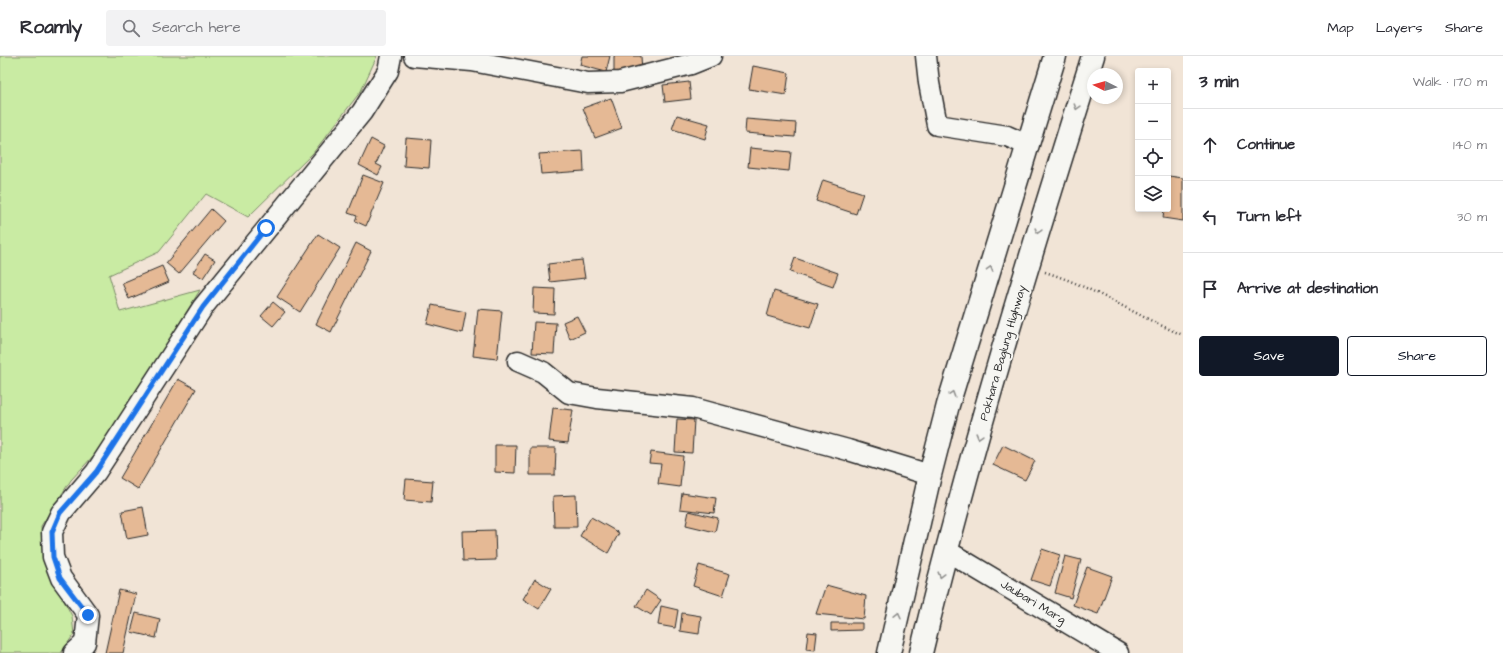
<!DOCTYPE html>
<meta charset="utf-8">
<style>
:root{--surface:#fff;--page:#f2f2f3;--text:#2b2b33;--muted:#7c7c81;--line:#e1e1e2;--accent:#111827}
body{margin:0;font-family:"Architects Daughter",sans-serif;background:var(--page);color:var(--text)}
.controls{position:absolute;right:12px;top:12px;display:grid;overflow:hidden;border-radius:4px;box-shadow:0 2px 6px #0003}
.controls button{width:36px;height:36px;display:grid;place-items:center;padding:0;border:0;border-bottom:1px solid var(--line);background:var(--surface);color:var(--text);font:20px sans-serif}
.compass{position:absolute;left:1087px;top:12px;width:36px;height:36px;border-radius:50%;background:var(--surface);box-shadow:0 2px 6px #0003;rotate:275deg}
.stop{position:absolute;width:12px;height:12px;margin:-9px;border:3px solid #1a73e8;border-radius:50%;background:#fff}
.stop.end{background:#1a73e8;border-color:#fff;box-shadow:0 1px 4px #0008}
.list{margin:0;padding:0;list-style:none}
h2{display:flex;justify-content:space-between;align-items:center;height:52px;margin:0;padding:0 16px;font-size:17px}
h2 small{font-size:13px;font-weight:400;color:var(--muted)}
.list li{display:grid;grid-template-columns:26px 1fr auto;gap:12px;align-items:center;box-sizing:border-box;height:72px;padding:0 16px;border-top:1px solid var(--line)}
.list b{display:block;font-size:15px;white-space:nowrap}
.list em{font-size:13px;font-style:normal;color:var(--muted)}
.actions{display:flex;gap:8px;padding:12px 16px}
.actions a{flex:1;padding:9px 0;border:1px solid var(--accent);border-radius:4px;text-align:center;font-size:14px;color:var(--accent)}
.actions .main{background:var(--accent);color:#fff}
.icon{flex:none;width:22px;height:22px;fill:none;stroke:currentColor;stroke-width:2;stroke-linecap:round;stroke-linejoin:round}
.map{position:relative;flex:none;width:1183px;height:597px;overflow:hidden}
header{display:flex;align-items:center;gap:24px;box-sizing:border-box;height:56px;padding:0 20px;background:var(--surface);border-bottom:1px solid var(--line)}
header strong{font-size:19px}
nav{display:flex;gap:22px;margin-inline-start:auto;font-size:14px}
.search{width:280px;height:36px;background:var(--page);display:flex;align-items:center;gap:10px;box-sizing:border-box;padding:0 14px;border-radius:4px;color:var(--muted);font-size:15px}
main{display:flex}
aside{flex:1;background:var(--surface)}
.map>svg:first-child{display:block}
.green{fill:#c9eba3;stroke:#7a8b67}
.building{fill:#e5b995;stroke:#2b2b2b}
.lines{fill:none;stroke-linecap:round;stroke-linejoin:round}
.street-casing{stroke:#2b2b2b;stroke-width:23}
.highway-casing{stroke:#2b2b2b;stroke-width:25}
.path{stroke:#2b2b2b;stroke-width:2.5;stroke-dasharray:1 3;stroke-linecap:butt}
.street{stroke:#f6f6f2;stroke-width:20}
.highway{stroke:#f6f6f2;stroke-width:22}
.oneway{stroke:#90908e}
.route{stroke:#1a73e8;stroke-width:5}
.labels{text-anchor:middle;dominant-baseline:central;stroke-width:4;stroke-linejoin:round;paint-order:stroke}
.street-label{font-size:12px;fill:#2b2b2b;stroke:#f6f6f2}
</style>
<header>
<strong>Roamly</strong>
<div class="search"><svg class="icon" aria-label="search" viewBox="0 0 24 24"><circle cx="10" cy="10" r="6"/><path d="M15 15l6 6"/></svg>Search here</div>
<nav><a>Map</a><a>Layers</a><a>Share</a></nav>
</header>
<main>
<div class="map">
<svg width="1183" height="597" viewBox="0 0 1183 597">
<rect width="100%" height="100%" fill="#f1e4d6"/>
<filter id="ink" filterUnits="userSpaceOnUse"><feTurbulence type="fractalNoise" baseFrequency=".025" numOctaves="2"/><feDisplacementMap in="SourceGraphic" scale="8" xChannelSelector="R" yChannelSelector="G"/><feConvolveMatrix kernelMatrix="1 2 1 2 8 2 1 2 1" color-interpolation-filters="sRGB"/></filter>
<g filter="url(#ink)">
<path class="green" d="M0,0h377l-16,35 -48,62 -65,64 -42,-23 -47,58 -50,23 11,37 80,-22 -93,151 -36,39 -30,46 3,37 28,53 2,18 -13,19h-61z"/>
<g class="building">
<path d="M582,0h28l-4,16 -26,-7z"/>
<path d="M614,0h27l1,16 -28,1z"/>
<path d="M753,10l36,7 -3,22 -37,-6z"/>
<path d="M689,26l2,17 -26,3 -2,-17z"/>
<path d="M611,42l11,30 -27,10 -12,-30z"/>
<path d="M677,59l32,9 -4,15 -33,-10z"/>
<path d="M746,63l50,4 -1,14 -50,-4z"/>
<path d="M406,82l25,2 -2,28 -25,-2z"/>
<path d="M371,83l13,7 -8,18 6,3 -4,8 -19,-10z"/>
<path d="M750,92l41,4 -2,19 -41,-4z"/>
<path d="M583,95l1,20 -43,3 -2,-20z"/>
<path d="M363,119l21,8 -18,43 -11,-5 2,-5 -9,-3z"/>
<path d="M1169,120l14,2v43l-20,-3 1,-9h4z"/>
<path d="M823,124l40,13 -7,21 -40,-13z"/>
<path d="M211,153l13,12 -45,53 -13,-11z"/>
<path d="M318,178l22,14 -40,64 -23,-15z"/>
<path d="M356,187l15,8 -40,81 -15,-8z"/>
<path d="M205,198l10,6 -12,18 -10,-6z"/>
<path d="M795,202l43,15 -5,14 -43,-15z"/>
<path d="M582,204l3,18 -35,4 -2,-18z"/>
<path d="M162,210l7,16 -40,17 -7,-16z"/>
<path d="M534,232l21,1 -1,25 -21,-1z"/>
<path d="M774,235l44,13 -8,24 -43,-12z"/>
<path d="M273,246l12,10 -12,14 -12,-10z"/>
<path d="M432,249l34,7 -4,21 -35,-9z"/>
<path d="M478,253l24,2 -5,48 -24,-3z"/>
<path d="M577,260l8,16 -15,7 -7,-17z"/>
<path d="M534,266l22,1 -2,31 -22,-1z"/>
<path d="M178,323l18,10 -58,100 -18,-11z"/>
<path d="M553,352l20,2 -5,33 -19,-2z"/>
<path d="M677,363l17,1 -2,33 -17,-1z"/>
<path d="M495,389h21l-1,28 -20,-1z"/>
<path d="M1003,389l32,16 -10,19 -32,-15z"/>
<path d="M530,392h26l-1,27h-25z"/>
<path d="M651,396l32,4 -3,31 -22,-3 3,-20 -12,-1z"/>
<path d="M406,423l27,2 -2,21 -27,-2z"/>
<path d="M682,437l34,5 -2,15 -34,-4z"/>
<path d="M576,439l1,32h-23l-1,-31z"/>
<path d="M143,451l5,28 -21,4 -5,-28z"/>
<path d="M689,455l29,7 -3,14 -29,-7z"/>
<path d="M591,461l28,16 -11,20 -28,-17z"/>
<path d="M495,474l1,30 -33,1 -1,-30z"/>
<path d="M1042,493l18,6 -10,31 -19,-6z"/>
<path d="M1065,500l16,4 -10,38 -16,-5z"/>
<path d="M699,509l31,9 -7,22 -30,-10z"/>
<path d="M1087,511l25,9 -14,38 -25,-9z"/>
<path d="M535,523l16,10 -12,20 -16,-10z"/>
<path d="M826,529l40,11 -2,23 -48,-5z"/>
<path d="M119,534l17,4 -13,59h-18z"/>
<path d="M646,534l15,10 -10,15 -15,-9z"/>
<path d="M661,550l17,4 -3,18 -17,-3z"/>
<path d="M136,557l24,6 -4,19 -25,-6z"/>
<path d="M682,557l19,3 -2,18 -19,-3z"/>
<path d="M831,567h31v7l-31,1z"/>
<path d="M808,576l9,1 -2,17 -9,-1z"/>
</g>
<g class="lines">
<g class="street-casing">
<g id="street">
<path d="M414,0l58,5 116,22 32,-1 71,-18 20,-8"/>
<path d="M926,0l3,27 8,42 70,11 20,9"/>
<path d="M518,305l25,11 26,21 28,5 96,10 155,42 82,25"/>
<path d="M947,495l171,102"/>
<path d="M74,597l11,-10 3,-28 -27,-37 -8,-21 -1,-25 9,-19 35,-41 107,-165 159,-195 26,-41 3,-15"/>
</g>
</g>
<g class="highway-casing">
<g id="highway">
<path d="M889,597l41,-178 18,-70 107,-349"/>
<path d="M921,597c48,-201 110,-400 172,-597"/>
</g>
</g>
<path class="path" d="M1045,216c49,15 91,44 138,63"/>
<use href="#street" class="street"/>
<use href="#highway" class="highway"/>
</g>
<defs><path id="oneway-chevron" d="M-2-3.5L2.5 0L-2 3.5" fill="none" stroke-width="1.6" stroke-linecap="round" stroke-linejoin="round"/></defs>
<g class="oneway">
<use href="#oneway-chevron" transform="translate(1077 51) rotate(107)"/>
<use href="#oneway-chevron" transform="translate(1038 175) rotate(106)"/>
<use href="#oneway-chevron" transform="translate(990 213) rotate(-73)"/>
<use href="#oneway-chevron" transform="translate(952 338) rotate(-73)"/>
<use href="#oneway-chevron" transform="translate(979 380) rotate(106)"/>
<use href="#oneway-chevron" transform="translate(941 519) rotate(105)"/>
<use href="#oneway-chevron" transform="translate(898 559) rotate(-77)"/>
</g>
</g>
<g class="lines" filter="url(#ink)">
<path class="route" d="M88,559l-28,-37 -7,-21 -1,-25 8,-19 36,-41 107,-165 63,-79"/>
</g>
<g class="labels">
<g class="street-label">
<text transform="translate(1003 297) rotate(-74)">Pokhara Baglung Highway</text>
<text transform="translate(1033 546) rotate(31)">Jaubari Marg</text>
</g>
</g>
</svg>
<div class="controls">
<button>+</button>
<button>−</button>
<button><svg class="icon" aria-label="locate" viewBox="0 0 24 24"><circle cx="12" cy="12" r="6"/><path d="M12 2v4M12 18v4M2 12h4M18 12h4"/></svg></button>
<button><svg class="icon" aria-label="layers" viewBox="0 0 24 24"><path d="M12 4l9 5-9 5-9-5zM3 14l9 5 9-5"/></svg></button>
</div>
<svg class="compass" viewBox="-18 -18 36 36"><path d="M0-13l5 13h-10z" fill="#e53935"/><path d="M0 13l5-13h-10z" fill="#7c7c81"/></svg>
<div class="stop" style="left:266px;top:172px"></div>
<div class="stop end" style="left:88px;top:559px"></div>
</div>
<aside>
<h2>3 min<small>Walk · 170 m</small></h2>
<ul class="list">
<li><svg class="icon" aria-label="ahead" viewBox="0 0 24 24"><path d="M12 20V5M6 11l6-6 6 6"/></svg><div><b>Continue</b></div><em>140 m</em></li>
<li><svg class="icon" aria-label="left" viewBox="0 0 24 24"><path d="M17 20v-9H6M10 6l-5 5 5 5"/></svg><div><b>Turn left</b></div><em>30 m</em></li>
<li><svg class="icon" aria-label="arrive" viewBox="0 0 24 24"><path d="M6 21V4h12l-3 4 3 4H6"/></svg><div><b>Arrive at destination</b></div></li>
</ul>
<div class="actions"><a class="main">Save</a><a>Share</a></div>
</aside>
</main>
